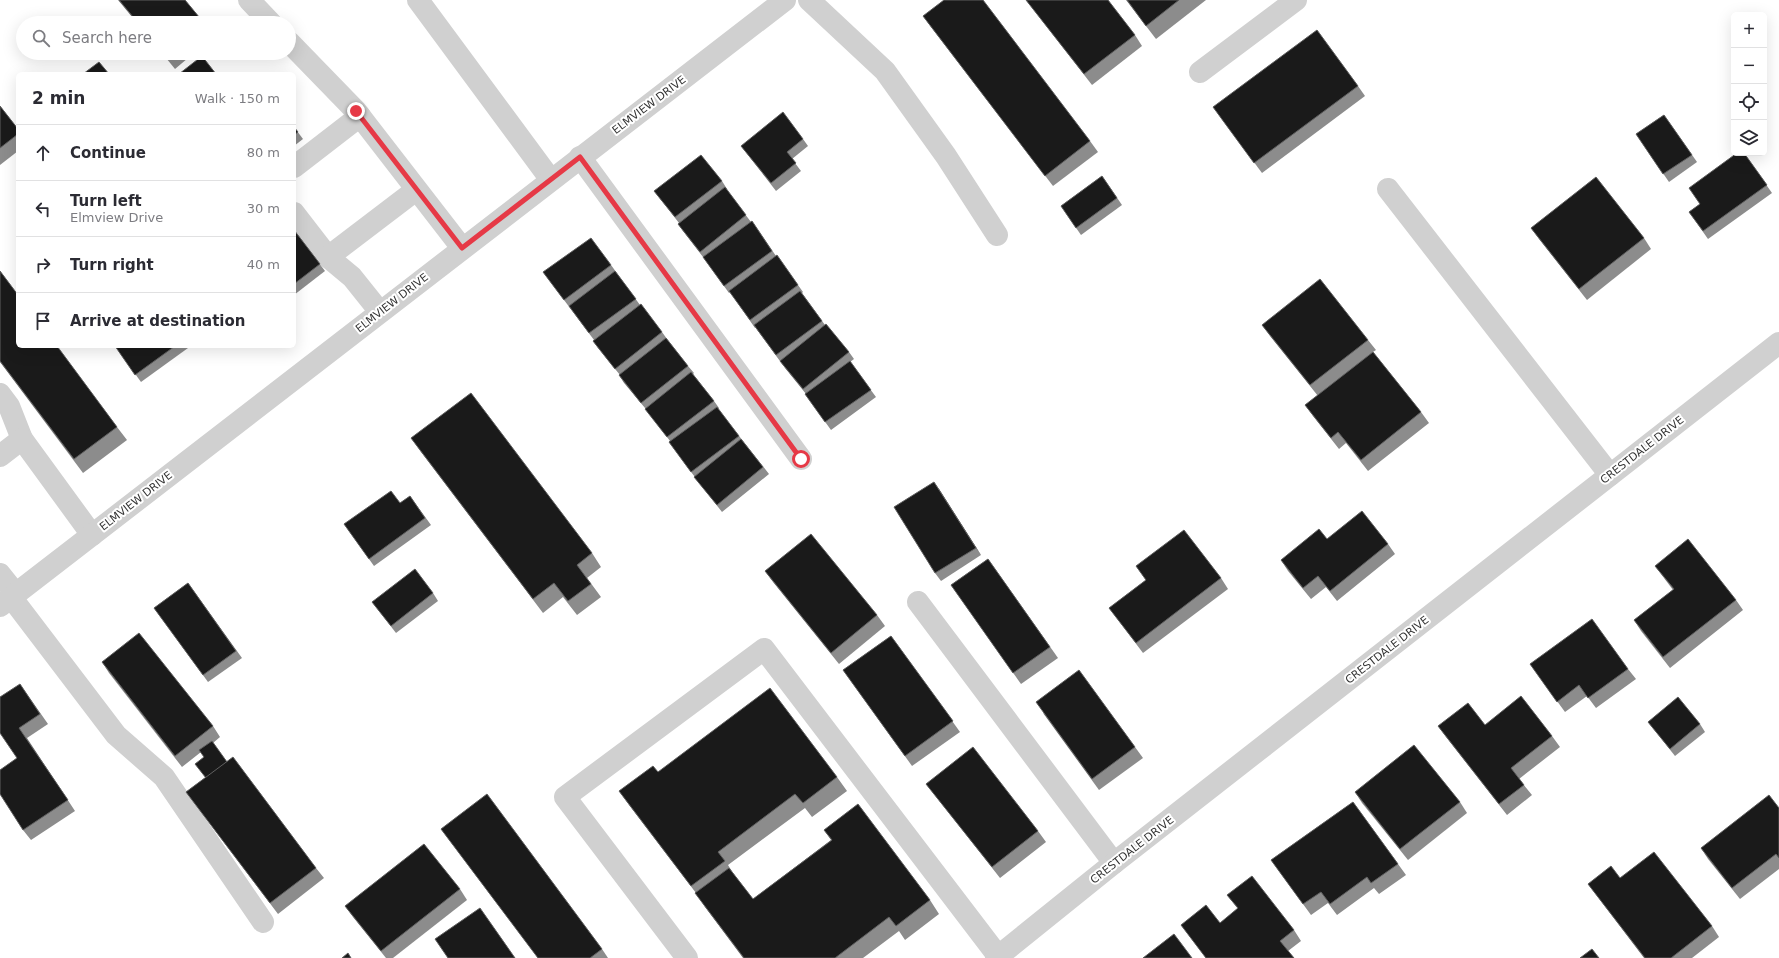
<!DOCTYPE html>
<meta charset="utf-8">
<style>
:root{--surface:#fff;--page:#f2f2f3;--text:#2b2b33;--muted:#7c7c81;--line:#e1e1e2}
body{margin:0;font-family:"DejaVu Sans",sans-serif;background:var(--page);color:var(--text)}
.controls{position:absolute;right:12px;top:12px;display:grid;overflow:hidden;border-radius:6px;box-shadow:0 4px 16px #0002}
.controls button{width:36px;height:36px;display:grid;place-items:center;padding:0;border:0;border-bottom:1px solid var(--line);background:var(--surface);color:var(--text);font:20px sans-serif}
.stop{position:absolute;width:12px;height:12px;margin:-9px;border:3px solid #e63946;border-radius:50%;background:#fff}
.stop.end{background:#e63946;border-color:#fff;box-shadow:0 1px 4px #0008}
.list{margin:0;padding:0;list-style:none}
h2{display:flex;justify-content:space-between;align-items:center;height:52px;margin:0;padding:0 16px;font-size:17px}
h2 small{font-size:13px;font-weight:400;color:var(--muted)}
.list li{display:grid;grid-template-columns:26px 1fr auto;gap:12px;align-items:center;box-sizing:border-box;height:56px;padding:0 16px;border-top:1px solid var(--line)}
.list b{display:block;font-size:15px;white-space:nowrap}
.list p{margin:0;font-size:13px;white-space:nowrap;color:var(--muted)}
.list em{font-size:13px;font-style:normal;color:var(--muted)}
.icon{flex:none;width:22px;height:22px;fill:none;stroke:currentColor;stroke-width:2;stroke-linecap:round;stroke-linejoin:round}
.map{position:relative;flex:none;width:1779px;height:958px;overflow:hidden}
.search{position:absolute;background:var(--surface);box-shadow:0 4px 16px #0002;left:16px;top:16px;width:280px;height:44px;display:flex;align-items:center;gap:10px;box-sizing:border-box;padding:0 14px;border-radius:22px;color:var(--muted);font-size:15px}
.panel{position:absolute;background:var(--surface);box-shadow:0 4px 16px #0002;left:16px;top:72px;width:280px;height:276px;border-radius:6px}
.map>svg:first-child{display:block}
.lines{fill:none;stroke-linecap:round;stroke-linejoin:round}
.minor{stroke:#d0d0d0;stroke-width:22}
.wall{fill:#8c8c8c}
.shaded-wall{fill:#5f5f5f}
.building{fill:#1a1a1a;stroke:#5f5f5f}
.route{stroke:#e63946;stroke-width:5}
.labels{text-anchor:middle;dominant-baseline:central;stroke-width:4;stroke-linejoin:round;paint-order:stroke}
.street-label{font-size:11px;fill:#333;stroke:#fff}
</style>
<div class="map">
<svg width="1779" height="958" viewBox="0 0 1779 958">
<rect width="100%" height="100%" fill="#fff"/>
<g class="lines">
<g class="minor">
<path d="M249,0l22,23"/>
<path d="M418,0l133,180"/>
<path d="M809,0l76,71 61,85 51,79"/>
<path d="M289,42l67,69 106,137"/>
<path d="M1200,72l96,-72"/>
<path d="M580,157l221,302"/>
<path d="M294,167l66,-51"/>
<path d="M1388,189l222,286"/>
<path d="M294,213l34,44 24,20 28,35"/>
<path d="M328,257l88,-67"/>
<path d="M0,394l9,12 13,33"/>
<path d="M0,456l22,-17 70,96"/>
<path d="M0,574l16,20"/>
<path d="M11,597l105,138 48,42 99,145"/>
<path d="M918,602l196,261"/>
<path d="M0,606l785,-606"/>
<path d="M687,958l-122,-161 199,-148 234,307"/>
<path d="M996,958l118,-95 665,-520"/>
</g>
</g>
<g class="wall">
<path d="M118,0h67l19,23h-67z"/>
<path d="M1026,0l109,35 7,11 -50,39z"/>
<path d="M1126,0h80l-50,39z"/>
<path d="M923,16l167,125 8,11 -45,34 -122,-159z"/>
<path d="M162,53h32l-19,16z"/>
<path d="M1358,86l7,10 -103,77 -41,-55z"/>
<path d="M0,106l18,23v22l-18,14z"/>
<path d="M1664,115l33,47 -28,20 -33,-48z"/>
<path d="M294,127l9,12 -9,7z"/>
<path d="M803,139l5,7 -16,13 9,12 -25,20 -35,-45z"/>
<path d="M1744,153l28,40 -64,46 -19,-27 11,-8z"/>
<path d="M1102,176l20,29 -41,30 -20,-29z"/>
<path d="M722,181l5,8h-1l25,33 1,-1 24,35 22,29 5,7 -1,1 23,32 24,27 5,7 -4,3 26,35 -45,33 -26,-36h1l-21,-26 -30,-41v1l-25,-36 -1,1 -26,-36 -20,-26 -5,-7 1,-1 -25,-32z"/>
<path d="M1531,228l113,10 7,11 -64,51 -48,-61z"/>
<path d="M294,230l31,41 -31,24z"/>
<path d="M611,265l29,40 22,27 5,7 21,27 6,7 -1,1 21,27 5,7 -1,1 51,65 -47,38 -22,-28 -31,-42 1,-1 -25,-33 -21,-25 -5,-8h1l-22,-27 -5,-7 1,-1 -51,-68z"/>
<path d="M0,271l117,156 10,13 -44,33 -83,-111z"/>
<path d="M1262,325l106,15 8,10 -3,2 48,60 8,11 -61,48 -22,-28 -7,6 -26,-33 -8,-11 13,-9 -48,-60z"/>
<path d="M115,346h71l2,2 -47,34z"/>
<path d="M411,438l181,115 9,14 -14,11 14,19 -24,18 -14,-18 -20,16 -122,-161z"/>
<path d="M939,489l42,66 -40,26 -6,-8z"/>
<path d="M410,496l21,29 -57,41 -30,-42 56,-21z"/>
<path d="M1327,539l61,5 7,10 -58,47 -11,-14 -15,12 -23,-28 -7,-11z"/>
<path d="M988,559l70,99 -37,26 -70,-99z"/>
<path d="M1136,566l85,12 7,11 -85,64 -34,-45 37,-28z"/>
<path d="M1655,566l81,34 7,10 -73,58 -29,-37 -7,-11 39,-30z"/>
<path d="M765,571l112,44 8,11 -46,38 -66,-82z"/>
<path d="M188,583l54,75 -34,24 -54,-74z"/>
<path d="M433,593l5,8 -42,32 -24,-31z"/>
<path d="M891,636l69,96 -48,34 -69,-96z"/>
<path d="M102,662l111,64 7,11 -7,6 14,19 89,106 8,10 -46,36 -92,-122 19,-14 -1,-21 -3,-5 -19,15 -73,-94z"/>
<path d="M1530,664l98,5 8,10 -40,29 -9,-12 -22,16z"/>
<path d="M20,684l28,40 -21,14 48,73 -44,29 -8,-10 -6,-72z"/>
<path d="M1043,713l92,34 8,11 -44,32z"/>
<path d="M1648,722l52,2 5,8 -30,24z"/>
<path d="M1485,725l67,11 8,11 -41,32 13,16 -25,20 -61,-78 -8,-11z"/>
<path d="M658,772l179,5 10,14 -35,26 -7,-9 -77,57 5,8 20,26 78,-59 -7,-10 106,70 9,14 -34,26 -6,-9 -36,27h-120l-38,-51 -9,-14 -67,-88 -10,-14z"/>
<path d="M926,784l112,47 8,11 -46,36 -66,-84z"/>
<path d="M1355,792l105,10 7,11 -59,47 -46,-57z"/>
<path d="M1353,802l53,73 -27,19 -5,-6 -37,27 -9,-12 -17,12 -40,-55z"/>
<path d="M1779,808v61l-39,30 -32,-40 -7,-11z"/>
<path d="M441,829l161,120 6,9h-70z"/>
<path d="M1620,878l92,48 7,11 -27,21h-48l-56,-74z"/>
<path d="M460,889l7,11 -74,58h-7l-33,-41 -8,-11z"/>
<path d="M1227,895l67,35 7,11 -13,10 6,7h-88l-25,-33 39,-2 18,-14z"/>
</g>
<path class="shaded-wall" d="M934,482l5,7 42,66 -5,-7z"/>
<g class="building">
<path d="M119,0h66l19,23h-66z"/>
<path d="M944,0h39l107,141 -45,35 -122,-160z"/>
<path d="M1026,0h82l27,35 -51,39z"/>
<path d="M1127,0h52l-33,26z"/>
<path d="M1317,30l41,56 -104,77 -41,-56z"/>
<path d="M163,53h11l-7,5z"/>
<path d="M202,56l14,18h-37z"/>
<path d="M99,62l10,12h-26z"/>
<path d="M0,106l18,23v5l-18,14z"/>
<path d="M783,112l20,27 -16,13 9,11 -25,20 -30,-37z"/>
<path d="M1664,115l28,40 -29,19 -27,-40z"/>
<path d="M294,127l4,5 -4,3z"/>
<path d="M1737,153h7l23,32 -64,46 -14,-19 11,-8 -11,-16z"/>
<path d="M701,155l21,26 -47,36 -21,-26z"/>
<path d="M1102,176l15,22 -41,30 -15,-22z"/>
<path d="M1596,177l48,61 -65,51 -48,-61z"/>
<path d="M725,187l21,28 -46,37 -22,-28z"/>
<path d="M752,221l20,30 -48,35 -21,-29z"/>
<path d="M294,230l26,34 -26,20z"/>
<path d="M591,238l20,27 -47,35 -21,-28z"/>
<path d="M777,255l21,30 -48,35 -21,-29z"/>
<path d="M0,271l18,24v51h39l60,81 -43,32 -74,-98z"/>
<path d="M615,271l21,28 -47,34 -20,-27z"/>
<path d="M1320,279l48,61 -58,45 -48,-60z"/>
<path d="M800,291l22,30 -46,34 -22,-30z"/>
<path d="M641,304l21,28 -47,37 -22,-28z"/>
<path d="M826,324l23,28 -46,37 -23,-28z"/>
<path d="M666,338l22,28 -47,37 -22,-28z"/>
<path d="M115,346h60l-40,29z"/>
<path d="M1373,352l48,60 -60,48 -23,-28 -7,6 -26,-33z"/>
<path d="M850,361l21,29 -46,32 -20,-28z"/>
<path d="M691,372l23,29 -47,36 -22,-28z"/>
<path d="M471,393l121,160 -15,12 14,19 -23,17 -14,-18 -21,16 -122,-161z"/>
<path d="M717,407l22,29 -48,36 -22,-30z"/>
<path d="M741,439l22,28 -46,38 -23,-28z"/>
<path d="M934,482l42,66 -41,25 -41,-66z"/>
<path d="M391,491l9,12 10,-7 15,22 -56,41 -25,-35z"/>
<path d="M1362,511l26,33 -58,47 -12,-15 -15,12 -22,-28 38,-31 8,10z"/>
<path d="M1184,530l37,48 -85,65 -27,-35 37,-28 -10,-14z"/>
<path d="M811,534l66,81 -46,38 -66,-82z"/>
<path d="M1688,539l48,61 -73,57 -29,-37 40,-31 -19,-23z"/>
<path d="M988,559l62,88 -37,26 -62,-88z"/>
<path d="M415,569l18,24 -42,33 -19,-24z"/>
<path d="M188,583l48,68 -33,24 -49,-67z"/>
<path d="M1592,619l36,50 -40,29 -9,-13 -22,17 -27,-38z"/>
<path d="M139,633l74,93 -38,30 -73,-94z"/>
<path d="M891,636l62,85 -48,35 -62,-86z"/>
<path d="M1079,670l56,77 -43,32 -56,-77z"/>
<path d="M20,684l20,30 -21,14 49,72 -45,30 -23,-36v-24l17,-12 -17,-25v-36z"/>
<path d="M770,688l67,89 -34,26 -8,-9 -77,58 7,9 -34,25 -72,-95 34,-25 5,6z"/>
<path d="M1521,696l31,40 -41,32 13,17 -25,19 -61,-78 30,-23 17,22z"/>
<path d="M1678,697l22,27 -30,25 -22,-27z"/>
<path d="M212,741l15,21 -21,16 -11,-14 9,-7 -5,-7z"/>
<path d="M1414,745l46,57 -60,47 -45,-57z"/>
<path d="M973,747l65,84 -46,36 -66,-83z"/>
<path d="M233,757l83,111 -46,35 -84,-111z"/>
<path d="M487,794l115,155 -12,9h-52l-97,-129z"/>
<path d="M1769,795l10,13v50l-3,-4 -44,34 -31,-40z"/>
<path d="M1353,802l45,62 -27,19 -4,-6 -37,27 -9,-12 -18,12 -32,-44z"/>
<path d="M858,804l72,96 -34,26 -7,-9 -54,41h-91l-49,-65 34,-25 24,31 79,-59 -8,-10z"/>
<path d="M424,844l36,45 -79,62 -36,-45z"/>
<path d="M1654,852l58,74 -41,32h-26l-57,-74 23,-18 9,12z"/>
<path d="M1252,876l42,54 -14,11 14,17h-88l-25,-33 25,-20 14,18 18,-15 -11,-13z"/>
<path d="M480,908l35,50h-67l-13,-19z"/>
<path d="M1174,934l18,24h-49z"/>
<path d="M1592,949l7,9h-19z"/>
<path d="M348,953l3,5h-9z"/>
</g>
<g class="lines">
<path class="route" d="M356,111l106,137 118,-91 221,302"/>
</g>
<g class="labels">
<g class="street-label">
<text transform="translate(649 105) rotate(-37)">ELMVIEW DRIVE</text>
<text transform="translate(392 303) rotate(-38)">ELMVIEW DRIVE</text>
<text transform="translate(1642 450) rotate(-38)">CRESTDALE DRIVE</text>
<text transform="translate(136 501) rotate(-38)">ELMVIEW DRIVE</text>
<text transform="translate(1387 650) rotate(-38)">CRESTDALE DRIVE</text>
<text transform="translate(1132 850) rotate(-38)">CRESTDALE DRIVE</text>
</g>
</g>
</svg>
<div class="controls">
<button>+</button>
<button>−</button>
<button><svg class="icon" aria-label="locate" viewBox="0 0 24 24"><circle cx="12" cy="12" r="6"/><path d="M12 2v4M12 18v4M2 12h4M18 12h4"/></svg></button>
<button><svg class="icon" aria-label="layers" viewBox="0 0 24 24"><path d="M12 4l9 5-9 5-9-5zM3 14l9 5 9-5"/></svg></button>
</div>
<div class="stop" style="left:801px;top:459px"></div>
<div class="stop end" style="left:356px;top:111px"></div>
<div class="search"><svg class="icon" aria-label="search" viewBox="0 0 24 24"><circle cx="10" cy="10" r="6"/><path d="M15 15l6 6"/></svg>Search here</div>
<section class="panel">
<h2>2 min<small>Walk · 150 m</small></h2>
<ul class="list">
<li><svg class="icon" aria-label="ahead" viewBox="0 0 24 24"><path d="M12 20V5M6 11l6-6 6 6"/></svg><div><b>Continue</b></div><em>80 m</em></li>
<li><svg class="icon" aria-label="left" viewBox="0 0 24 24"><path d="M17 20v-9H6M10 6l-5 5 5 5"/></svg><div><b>Turn left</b><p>Elmview Drive</p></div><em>30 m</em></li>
<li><svg class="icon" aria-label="right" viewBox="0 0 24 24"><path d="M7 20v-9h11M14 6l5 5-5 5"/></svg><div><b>Turn right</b></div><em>40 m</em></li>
<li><svg class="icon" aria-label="arrive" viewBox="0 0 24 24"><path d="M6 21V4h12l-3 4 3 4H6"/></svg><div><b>Arrive at destination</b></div></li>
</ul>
</section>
</div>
